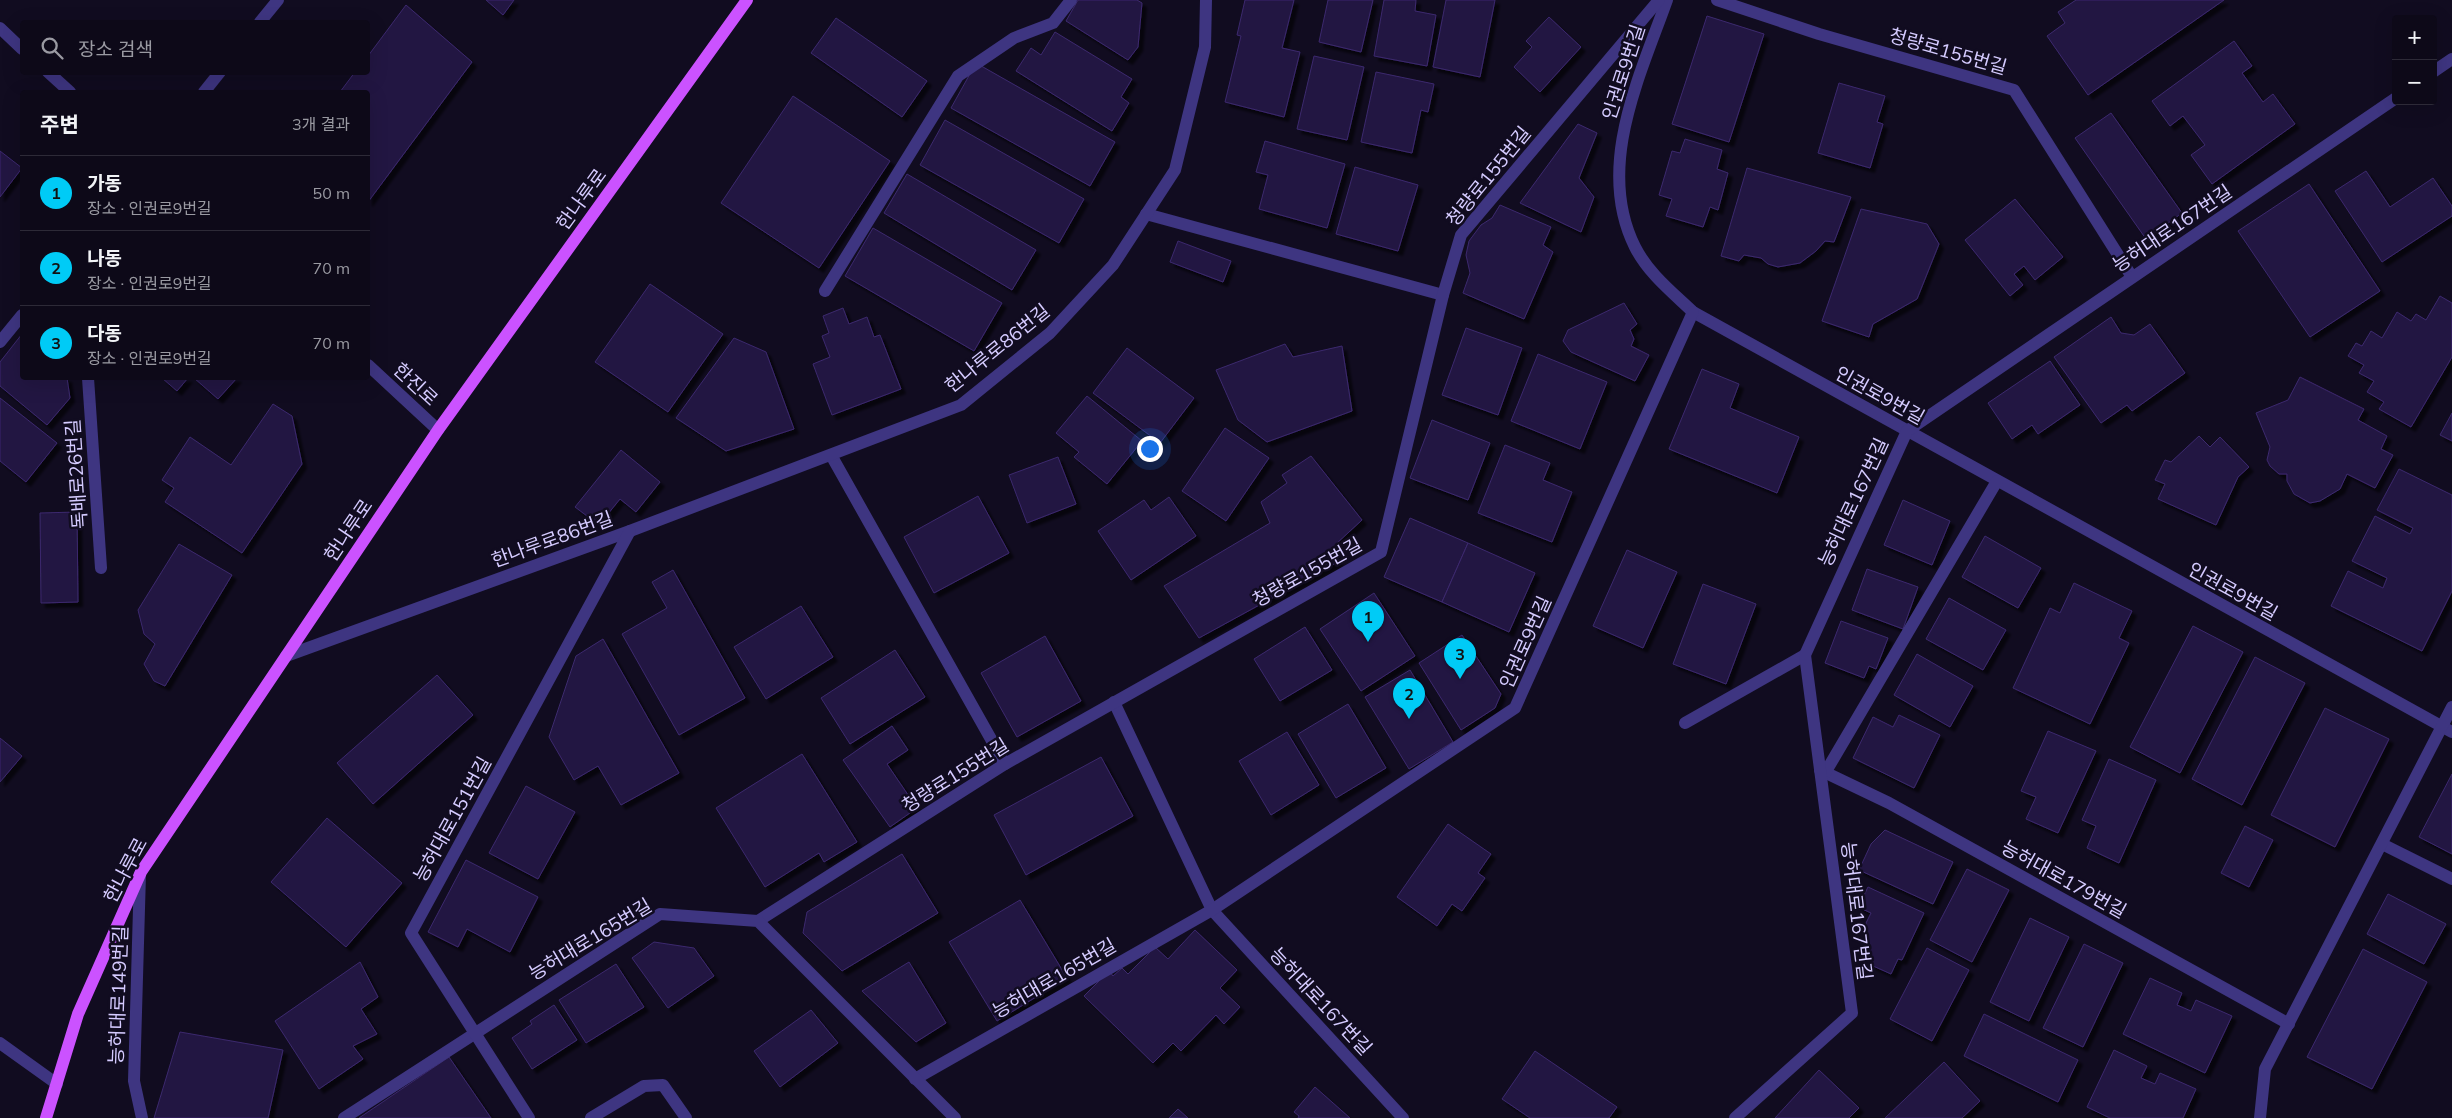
<!DOCTYPE html>
<html lang="ko">
<meta charset="utf-8">
<style>
:root{--surface:#0d0918;--page:#1b1725;--text:#f1f3f6;--muted:#9a9aa2;--line:#2d2a37;--accent:#00cbf6}
body{margin:0;font-family:Mulish,"Noto Sans KR",sans-serif;background:var(--page);color:var(--text)}
.controls{position:absolute;right:15px;top:15px;display:grid;overflow:hidden;border-radius:5px;box-shadow:0 5px 20px #0002}
.controls button{width:45px;height:45px;display:grid;place-items:center;padding:0;border:0;border-bottom:1px solid var(--line);background:var(--surface);color:var(--text);font:25px sans-serif}
.you{position:absolute;left:1149px;top:448px;width:18px;height:18px;margin:-12px;border:4px solid #fff;border-radius:50%;background:#1a73e8;box-shadow:0 0 0 8px #1a73e833}
.badge{display:grid;place-items:center;width:32px;height:32px;border-radius:50%;background:var(--accent);color:#111;font-size:16px;font-weight:700}
.pin{position:absolute;translate:-50% -41px;filter:drop-shadow(0 1px 2px #0008)}
.pin::after{content:'';position:absolute;top:26px;width:18px;height:15px;background:inherit;clip-path:polygon(0 0,100% 0,50% 100%)}
.list{margin:0;padding:0;list-style:none}
h2{display:flex;justify-content:space-between;align-items:center;height:65px;margin:0;padding:0 20px;font-size:21px}
h2 small{font-size:16px;font-weight:400;color:var(--muted)}
.list li{display:grid;grid-template-columns:32px 1fr auto;gap:15px;align-items:center;box-sizing:border-box;height:75px;padding:0 20px;border-top:1px solid var(--line)}
.list b{display:block;font-size:19px;white-space:nowrap}
.list p{margin:0;font-size:16px;white-space:nowrap;color:var(--muted)}
.list em{font-size:16px;font-style:normal;color:var(--muted)}
.icon{flex:none;width:28px;height:28px;fill:none;stroke:currentColor;stroke-width:2;stroke-linecap:round;stroke-linejoin:round}
.map{position:relative;flex:none;width:2452px;height:1118px;overflow:hidden}
.search{position:absolute;background:var(--surface);box-shadow:0 5px 20px #0002;left:20px;top:20px;width:350px;height:55px;display:flex;align-items:center;gap:12px;box-sizing:border-box;padding:0 18px;border-radius:5px;color:var(--muted);font-size:19px}
.panel{position:absolute;background:var(--surface);box-shadow:0 5px 20px #0002;left:20px;top:90px;width:350px;height:290px;border-radius:5px}
.map>svg:first-child{display:block}
.building{fill:#231742;stroke:#3c296e;filter:url(#shadow)}
.lines{fill:none;stroke-linecap:round;stroke-linejoin:round}
.minor{stroke:#3e3581;stroke-width:12}
.major{stroke:#cb52ff;stroke-width:12}
.labels{text-anchor:middle;dominant-baseline:central;stroke-width:5;stroke-linejoin:round;paint-order:stroke}
.street-label{font-size:19px;fill:#d5cbff;stroke:#110c20}
</style>
<div class="map">
<svg width="2452" height="1118" viewBox="0 0 2452 1118">
<defs>
<filter id="shadow"><feDropShadow dx="4.5" dy="4.5" stdDeviation="1" flood-color="#0009"/></filter>
</defs>
<rect width="100%" height="100%" fill="#110c20"/>
<g class="building">
<path d="M486,0h28l-11,15z"/>
<path d="M1078,0h59l5,3 -4,44 -10,13 -62,-39z"/>
<path d="M1245,0h49l-12,48 18,4 -16,65 -59,-15 16,-66 -4,-1z"/>
<path d="M1328,0h45l-12,52 -42,-10z"/>
<path d="M1384,0h32l-1,11 21,4 -9,51 -53,-10z"/>
<path d="M1446,0h49l-15,77 -47,-10z"/>
<path d="M2076,0h148l-136,95 -41,-59 18,-13 -7,-11z"/>
<path d="M406,5l66,57 -104,140v-110h-28l15,-20h13v-16z"/>
<path d="M1707,16l57,18 -35,108 -57,-18z"/>
<path d="M1549,17l32,30 -41,45 -26,-25 18,-20 -6,-6z"/>
<path d="M836,18l91,63 -25,36 -91,-64z"/>
<path d="M1055,32l77,47 -11,18 8,6 -17,28 -96,-60 15,-23 10,7z"/>
<path d="M2234,41l18,25 -10,7 21,29 10,-8 22,30 -83,60 -21,-29 14,-10 -22,-29 -13,10 -18,-25z"/>
<path d="M1314,56l50,11 -17,73 -50,-11z"/>
<path d="M976,63l139,79 -25,44 -139,-78z"/>
<path d="M1376,72l58,12 -6,28 -7,-2 -9,43 -51,-11z"/>
<path d="M1839,83l46,13 -8,26 6,2 -13,44 -52,-15z"/>
<path d="M793,96l97,65 -71,107 -98,-65z"/>
<path d="M2111,113l71,100 -36,26 -71,-101z"/>
<path d="M945,120l139,79 -25,44 -139,-78z"/>
<path d="M1578,124l19,9 -18,45 15,19 -13,35 -61,-29z"/>
<path d="M1685,139l37,11 -5,19 11,4 -10,37 -8,-3 -7,20 -37,-11 6,-17 -13,-4 13,-44 8,2z"/>
<path d="M1265,141l80,23 -18,64 -68,-19 9,-34 -12,-3z"/>
<path d="M0,151l22,17 -22,29z"/>
<path d="M1355,167l63,18 -20,66 -62,-17z"/>
<path d="M1747,168l104,29 -17,45 -9,-1 -9,10 -16,12 -22,4 -10,-3 -7,-6 -17,-3 -5,6 -18,-5z"/>
<path d="M2366,171l24,36 43,-29 19,28v10l-70,46 -47,-71z"/>
<path d="M907,174l129,76 -24,40 -128,-77z"/>
<path d="M2309,184l71,107 -70,46 -72,-106z"/>
<path d="M2015,199l48,58 -28,23 -11,-14 -10,8 9,11 -13,11 -45,-56z"/>
<path d="M1500,205l51,22 -8,18 10,7 -29,67 -61,-26 7,-20 -4,-18 3,-14 12,-16 11,-7z"/>
<path d="M1861,209l66,15 12,20 -22,55 -44,25 -4,13 -47,-16z"/>
<path d="M873,228l129,75 -28,48 -129,-75z"/>
<path d="M1178,241l53,20 -8,21 -53,-20z"/>
<path d="M650,284l73,50 -55,78 -73,-50z"/>
<path d="M2440,296l12,7v54l-41,70 -32,-18 5,-7 -17,-10 7,-11 -15,-8 5,-8 -16,-9 8,-13 6,3 9,-15 11,7 15,-26 14,9 5,-7 10,6z"/>
<path d="M1624,303l13,21 -7,6 4,9 -3,7 18,9 -14,26 -64,-29 -8,-11 5,-11z"/>
<path d="M843,308l6,16 18,-7 7,20 6,-2 21,54 -69,26 -19,-51 17,-7 -8,-21 7,-3 -6,-17z"/>
<path d="M2111,317l10,16 13,2 16,-11 35,49 -53,38 -5,-6 -26,18 -47,-66z"/>
<path d="M1466,328l56,20 -24,67 -56,-20z"/>
<path d="M22,334v44h45l3,20 -23,27 -47,-39v-24z"/>
<path d="M734,338l32,14 28,77 -68,22 -50,-33z"/>
<path d="M1285,344l8,13 49,-11 10,65 -85,31 -29,-22 -22,-50z"/>
<path d="M1127,348l67,50 -34,45 -67,-50z"/>
<path d="M1538,354l69,28 -27,67 -69,-28z"/>
<path d="M2050,361l30,44 -42,29 -6,-9 -20,14 -24,-36z"/>
<path d="M1702,369l37,15 -9,24 69,29 -22,56 -108,-44z"/>
<path d="M2300,377l64,32 -6,11 29,16 -6,13 12,6 -18,33 -28,-14 -7,15 -20,12 -10,2 -16,-9 -7,-13v-7h-8l-9,-8 -3,-6 3,-13 -14,-34 32,-13z"/>
<path d="M162,378h26l-11,13z"/>
<path d="M194,378h43l-19,21z"/>
<path d="M1087,396l55,45 -35,43 -33,-27 5,-5 -23,-19z"/>
<path d="M0,398l57,45 -31,39 -26,-21z"/>
<path d="M273,404l19,12 10,48 -60,89 -77,-51 9,-14 -12,-8 28,-43 41,28z"/>
<path d="M2452,413v28l-12,-6z"/>
<path d="M1432,420l58,23 -22,57 -58,-22z"/>
<path d="M1225,428l44,30 -43,63 -44,-30z"/>
<path d="M2199,436l11,11 10,-10 29,30 -11,10 -22,48 -58,-26 7,-15 -10,-4 10,-20 6,2z"/>
<path d="M1505,445l45,18 -7,17 29,12 -20,50 -74,-29z"/>
<path d="M621,450l39,32 -24,30 -16,-13 -21,26 -24,-18z"/>
<path d="M1311,456l51,64 -26,24 2,18 -139,76 -35,-52 106,-63 -9,-21 26,-19 -5,-8z"/>
<path d="M1058,457l18,47 -49,19 -18,-48z"/>
<path d="M2399,469l53,26v96l-30,60 -91,-45 17,-35 35,17 4,-10 -35,-17 23,-45 35,18 3,-6 -36,-18z"/>
<path d="M978,496l31,57 -75,40 -30,-56z"/>
<path d="M1169,497l27,39 -65,44 -33,-49 46,-31 7,10z"/>
<path d="M1903,500l47,21 -18,44 -48,-20z"/>
<path d="M77,512l1,90 -37,1 -1,-90z"/>
<path d="M1410,518l58,25 -26,59 -58,-25z"/>
<path d="M1985,536l56,32 -23,40 -56,-31z"/>
<path d="M1468,543l67,30 -26,59 -67,-30z"/>
<path d="M179,544l53,31 -67,111 -11,-5 -10,-17 11,-20 -11,-10 -6,-24z"/>
<path d="M1627,550l50,22 -34,76 -50,-22z"/>
<path d="M1867,569l51,18 -15,42 -51,-19z"/>
<path d="M673,570l72,128 -66,37 -57,-101 45,-26 -15,-26z"/>
<path d="M2074,583l58,28 -13,27 10,5 -39,81 -77,-36 37,-80 10,5z"/>
<path d="M1703,584l53,20 -30,80 -53,-20z"/>
<path d="M1374,593l41,63 -54,35 -41,-62z"/>
<path d="M1949,598l57,32 -23,40 -57,-31z"/>
<path d="M801,606l32,51 -67,42 -32,-52z"/>
<path d="M1841,621l47,17 -12,31 -7,-3 -5,12 -39,-15z"/>
<path d="M2193,626l50,26 -63,121 -50,-26z"/>
<path d="M1305,627l27,43 -52,31 -26,-42z"/>
<path d="M1462,635l39,59 -6,14 -34,22 -42,-67z"/>
<path d="M1045,636l36,65 -64,36 -36,-64z"/>
<path d="M603,639l76,134 -58,32 -23,-39 -24,14 -25,-43 27,-81z"/>
<path d="M895,650l30,47 -75,47 -29,-46z"/>
<path d="M1917,654l56,32 -23,41 -56,-32z"/>
<path d="M2255,657l50,26 -63,122 -50,-26z"/>
<path d="M1410,670l43,72 -44,27 -44,-72z"/>
<path d="M437,675l36,40 -100,89 -36,-41z"/>
<path d="M1348,704l38,64 -50,30 -38,-64z"/>
<path d="M2325,708l64,31 -54,108 -64,-32z"/>
<path d="M1899,715l41,20 -26,53 -61,-30 20,-41 20,10z"/>
<path d="M892,726l16,24 -21,14 30,44 -27,19 -47,-67z"/>
<path d="M2048,731l48,20 -38,82 -32,-14 10,-22 -15,-6z"/>
<path d="M1287,732l32,53 -48,30 -32,-54z"/>
<path d="M0,738l22,18 -22,26z"/>
<path d="M802,754l55,88 -33,20 -5,-9 -54,34 -49,-79z"/>
<path d="M1101,757l32,59 -107,59 -32,-60z"/>
<path d="M2109,759l47,21 -37,83 -32,-15 9,-22 -14,-6z"/>
<path d="M2452,774v80l-33,-17z"/>
<path d="M526,786l49,26 -37,67 -49,-26z"/>
<path d="M327,818l75,65 -56,64 -75,-65z"/>
<path d="M1448,824l43,30 -13,19 7,5 -23,33 -10,-7 -15,22 -40,-29z"/>
<path d="M2245,826l28,14 -24,47 -28,-14z"/>
<path d="M1885,830l68,32 -20,42 -74,-34 12,-26z"/>
<path d="M902,854l36,59 -96,58 -39,-38 4,-21z"/>
<path d="M466,860l72,37 -28,55 -43,-23 -9,18 -30,-15z"/>
<path d="M1967,869l42,21 -37,72 -42,-22z"/>
<path d="M1868,887l56,26 -22,47 -4,-1 -7,15 -20,-9 -5,-42 5,-10 -13,-6z"/>
<path d="M2388,894l58,30 -22,40 -57,-30z"/>
<path d="M1020,900l47,78 -70,43 -48,-79z"/>
<path d="M2030,918l39,19 -40,84 -39,-19z"/>
<path d="M1195,930l42,40 -17,18 20,19 -16,17 -8,-9 -35,36 -8,-8 -20,20 -69,-67 25,-25 4,5 9,-8 6,6 27,-27 13,12z"/>
<path d="M654,942l40,6 20,28 -46,32 -36,-50z"/>
<path d="M2084,944l39,19 -40,84 -40,-19z"/>
<path d="M1927,948l42,22 -37,71 -42,-22z"/>
<path d="M2363,949l64,33 -55,107 -65,-32z"/>
<path d="M360,962l18,35 -17,12 16,25 -24,12 10,13 -44,30 -44,-68z"/>
<path d="M909,962l37,61 -30,19 -54,-51z"/>
<path d="M616,964l28,43 -58,36 -27,-43z"/>
<path d="M2150,978l32,15 -5,12 14,6 5,-11 36,16 -27,57 -82,-39z"/>
<path d="M554,1005l23,35 -45,29 -20,-31 20,-14 -2,-3z"/>
<path d="M811,1010l27,33 -58,44 -26,-36z"/>
<path d="M1984,1014l94,46 -20,42 -94,-46z"/>
<path d="M180,1032l103,18 -15,68h-114z"/>
<path d="M2114,1050l33,16 -6,12 14,6 5,-11 36,16 -13,29h-73l-23,-11z"/>
<path d="M1535,1051l82,56 -8,11h-79l-28,-19z"/>
<path d="M449,1057l42,61h-132z"/>
<path d="M1944,1062l36,39 -18,17h-77z"/>
<path d="M1819,1070l40,38 -10,10h-74z"/>
<path d="M1315,1087l35,31h-52l1,-2 -5,-4z"/>
<path d="M1178,1109l10,9h-19z"/>
</g>
<g class="lines">
<g class="minor">
<path d="M1667,0c-27,76 -72,167 -32,247 13,26 37,45 58,65l759,420"/>
<path d="M1717,0l102,34 195,56 118,187"/>
<path d="M260,22l18,-22"/>
<path d="M0,28l22,21"/>
<path d="M48,72l22,20"/>
<path d="M2433,72l19,-13"/>
<path d="M204,92l16,-20"/>
<path d="M1146,214l297,81"/>
<path d="M825,291l133,-215 56,-38 39,-15 18,-23"/>
<path d="M0,342l22,-27"/>
<path d="M368,365l70,65"/>
<path d="M88,378l13,190"/>
<path d="M831,455l174,309"/>
<path d="M286,656l344,-125 331,-126 89,-72 63,-68 62,-95 30,-123 1,-47"/>
<path d="M1114,702l98,208 191,208"/>
<path d="M1685,723l120,-68"/>
<path d="M1820,770l69,33 400,221"/>
<path d="M1825,773l172,-292"/>
<path d="M2382,844l70,35"/>
<path d="M140,874l-6,207 8,37"/>
<path d="M758,921l247,-157 376,-212 62,-257 18,-60 198,-235"/>
<path d="M0,1043l57,41"/>
<path d="M915,1079l297,-169 303,-202 178,-396"/>
<path d="M344,1118l316,-204 98,7 197,197"/>
<path d="M529,1118l-118,-185 219,-402"/>
<path d="M591,1118l53,-32 19,-1 23,33"/>
<path d="M1735,1118l117,-105 -47,-358 102,-224 489,-333"/>
<path d="M2260,1118l5,-49 187,-362"/>
</g>
<path class="major" d="M46,1118l32,-104 63,-142 297,-442 309,-430"/>
</g>
<g class="labels">
<g class="street-label">
<text transform="translate(1948 51) rotate(16)">청량로155번길</text>
<text transform="translate(1623 72) rotate(-72)">인권로9번길</text>
<text transform="translate(1488 176) rotate(-51)">청량로155번길</text>
<text transform="translate(581 199) rotate(-54)">한나루로</text>
<text transform="translate(2172 228) rotate(-34)">능허대로167번길</text>
<text transform="translate(997 348) rotate(-39)">한나루로86번길</text>
<text transform="translate(416 384) rotate(43)">한진로</text>
<text transform="translate(1880 395) rotate(29)">인권로9번길</text>
<text transform="translate(76 474) rotate(-94)">독배로26번길</text>
<text transform="translate(1853 502) rotate(-65)">능허대로167번길</text>
<text transform="translate(348 530) rotate(-56)">한나루로</text>
<text transform="translate(552 539) rotate(-20)">한나루로86번길</text>
<text transform="translate(1307 572) rotate(-29)">청량로155번길</text>
<text transform="translate(2233 591) rotate(29)">인권로9번길</text>
<text transform="translate(1525 642) rotate(-66)">인권로9번길</text>
<text transform="translate(955 775) rotate(-32)">청량로155번길</text>
<text transform="translate(452 819) rotate(-61)">능허대로151번길</text>
<text transform="translate(125 870) rotate(-62)">한나루로</text>
<text transform="translate(2064 879) rotate(29)">능허대로179번길</text>
<text transform="translate(1857 911) rotate(83)">능허대로167번길</text>
<text transform="translate(590 939) rotate(-31)">능허대로165번길</text>
<text transform="translate(1054 978) rotate(-30)">능허대로165번길</text>
<text transform="translate(118 995) rotate(-88)">능허대로149번길</text>
<text transform="translate(1321 1001) rotate(47)">능허대로167번길</text>
</g>
</g>
</svg>
<div class="controls">
<button>+</button>
<button>−</button>
</div>
<div class="you"></div>
<div class="pin badge" style="left:1368px;top:642px">1</div>
<div class="pin badge" style="left:1409px;top:719px">2</div>
<div class="pin badge" style="left:1460px;top:679px">3</div>
<div class="search"><svg class="icon" aria-label="search" viewBox="0 0 24 24"><circle cx="10" cy="10" r="6"/><path d="M15 15l6 6"/></svg>장소 검색</div>
<section class="panel">
<h2>주변<small>3개 결과</small></h2>
<ul class="list">
<li><span class="badge">1</span><div><b>가동</b><p>장소 · 인권로9번길</p></div><em>50 m</em></li>
<li><span class="badge">2</span><div><b>나동</b><p>장소 · 인권로9번길</p></div><em>70 m</em></li>
<li><span class="badge">3</span><div><b>다동</b><p>장소 · 인권로9번길</p></div><em>70 m</em></li>
</ul>
</section>
</div>
